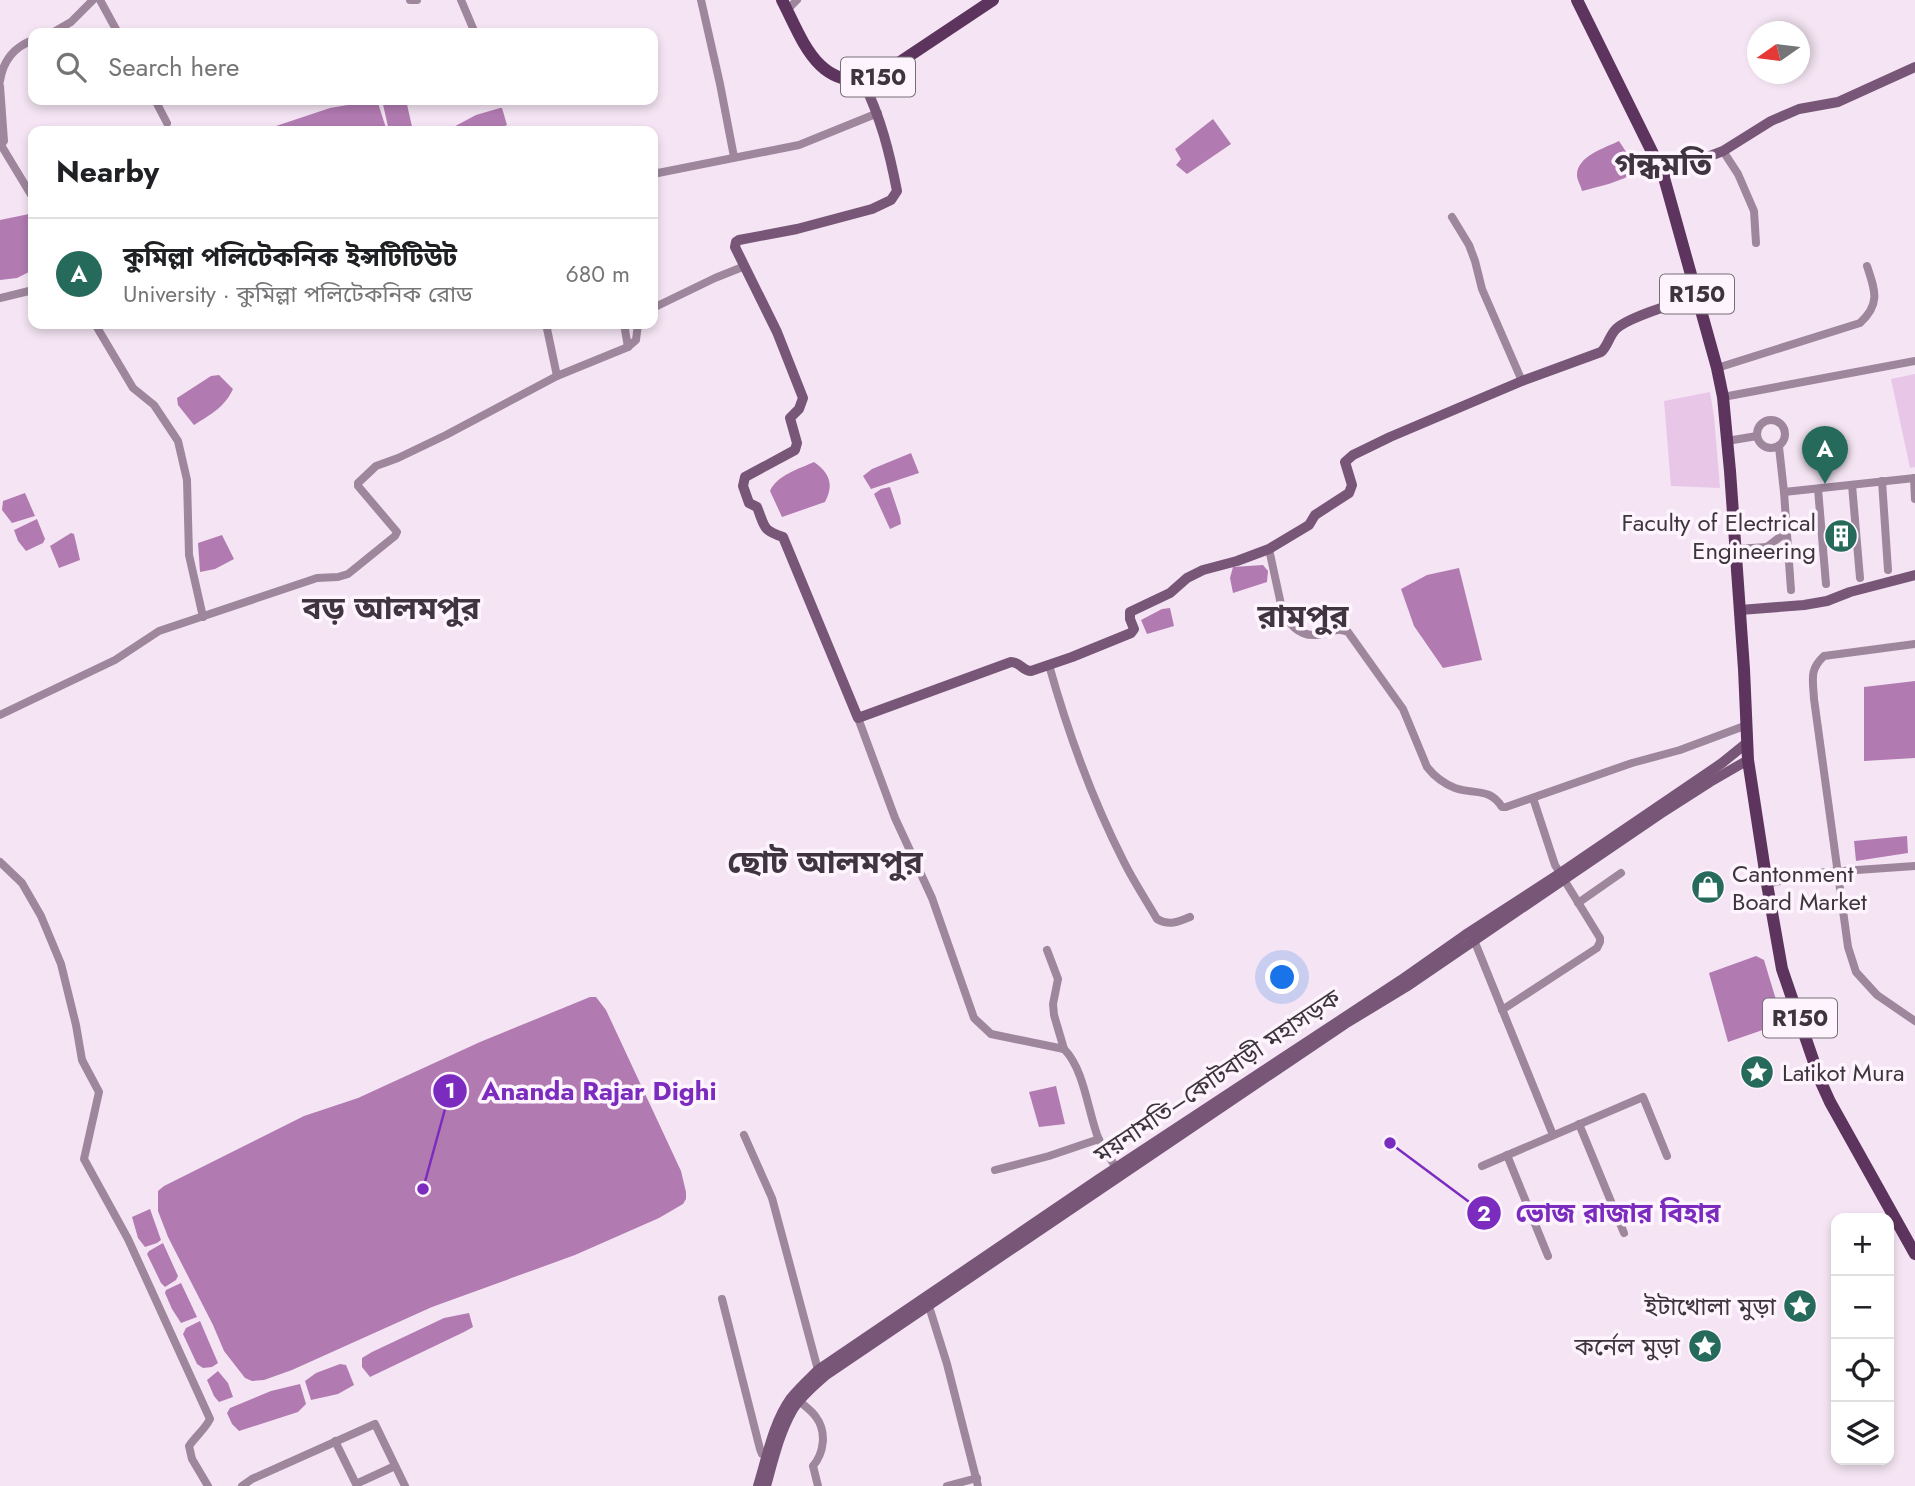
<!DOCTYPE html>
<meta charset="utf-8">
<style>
:root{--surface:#fff;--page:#f2f2f2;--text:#202124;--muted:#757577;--line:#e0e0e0;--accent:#266a5c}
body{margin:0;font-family:Jost,"Noto Sans Bengali",sans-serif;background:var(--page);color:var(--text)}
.controls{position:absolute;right:21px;bottom:21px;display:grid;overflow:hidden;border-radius:14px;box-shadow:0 4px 10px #0003}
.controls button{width:63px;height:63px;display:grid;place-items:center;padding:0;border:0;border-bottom:2px solid var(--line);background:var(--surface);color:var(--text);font:35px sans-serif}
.compass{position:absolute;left:1747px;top:21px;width:63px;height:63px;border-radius:50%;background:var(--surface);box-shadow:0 4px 10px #0003;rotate:256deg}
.you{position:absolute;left:1283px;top:978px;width:24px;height:24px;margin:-18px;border:5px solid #fff;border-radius:50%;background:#1a73e8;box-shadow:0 0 0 10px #1a73e833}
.badge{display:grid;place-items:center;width:46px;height:46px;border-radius:50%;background:var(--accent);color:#fff;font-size:23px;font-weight:700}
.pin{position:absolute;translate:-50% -58px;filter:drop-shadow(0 2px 4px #0008)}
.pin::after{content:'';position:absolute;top:37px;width:24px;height:21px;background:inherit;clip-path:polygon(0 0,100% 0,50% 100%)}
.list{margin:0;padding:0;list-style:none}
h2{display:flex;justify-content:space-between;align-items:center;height:91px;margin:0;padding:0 28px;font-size:30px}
h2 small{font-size:23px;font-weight:400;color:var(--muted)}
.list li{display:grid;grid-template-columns:46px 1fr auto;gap:21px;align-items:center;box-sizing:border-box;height:112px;padding:0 28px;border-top:2px solid var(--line)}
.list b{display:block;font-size:26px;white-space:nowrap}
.list p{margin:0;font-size:23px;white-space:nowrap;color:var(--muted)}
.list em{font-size:23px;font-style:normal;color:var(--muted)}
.icon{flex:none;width:38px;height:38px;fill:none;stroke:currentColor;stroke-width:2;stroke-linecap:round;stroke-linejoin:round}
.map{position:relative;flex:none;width:1915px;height:1486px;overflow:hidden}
.search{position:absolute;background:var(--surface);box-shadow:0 4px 10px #0003;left:28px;top:28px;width:630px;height:77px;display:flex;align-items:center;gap:18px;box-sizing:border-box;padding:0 24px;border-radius:14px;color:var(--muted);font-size:26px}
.panel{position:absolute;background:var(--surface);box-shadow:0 4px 10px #0003;left:28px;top:126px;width:630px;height:203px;border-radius:14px}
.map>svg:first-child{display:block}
.green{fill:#e8c6e8}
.water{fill:#b17bb1}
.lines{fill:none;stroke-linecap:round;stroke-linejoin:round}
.street{stroke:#9e869d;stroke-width:8}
.secondary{stroke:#785678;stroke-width:10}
.primary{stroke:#5d345d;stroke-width:12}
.labels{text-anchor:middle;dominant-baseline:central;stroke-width:7;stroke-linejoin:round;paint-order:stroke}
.shield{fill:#fef4fe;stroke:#766e76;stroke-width:2}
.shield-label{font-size:23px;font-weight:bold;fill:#3c353b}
.poi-label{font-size:24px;fill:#3c353b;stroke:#fef4fe;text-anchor:end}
.street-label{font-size:24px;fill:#3c353b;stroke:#fef4fe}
.district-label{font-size:32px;font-weight:bold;fill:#403440;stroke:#fef4fe}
.leader{fill:none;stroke:#7b2cbf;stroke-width:2.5}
.callout-dot{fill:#7b2cbf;stroke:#fef4fe;stroke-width:2.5}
.mark-label{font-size:21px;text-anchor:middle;font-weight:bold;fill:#fff}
.callout-label{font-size:26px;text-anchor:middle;font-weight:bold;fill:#7b2cbf;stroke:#fef4fe;stroke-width:7;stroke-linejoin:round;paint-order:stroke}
</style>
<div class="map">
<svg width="1915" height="1486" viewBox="0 0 1915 1486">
<rect width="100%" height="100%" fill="#f5e5f4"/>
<g class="green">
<path d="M1915,374v93l-5,1 -19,-89z"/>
<path d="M1710,392l4,24 6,72 -49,-2 -7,-85z"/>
</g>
<g class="water">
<path d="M377,100l10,31h-126l69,-23z"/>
<path d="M382,100h24l7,31h-24z"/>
<path d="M500,108h2l5,17 -12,6h-49l30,-16z"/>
<path d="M1213,119l18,25 -44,30 -11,-9 5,-6 -6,-10z"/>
<path d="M1619,141l15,23 2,8c-16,10 -35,14 -54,19 -1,-5 -5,-11 -5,-16 0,-19 28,-27 42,-34z"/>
<path d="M29,214l2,5h2v51l-16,8 -17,2v-60z"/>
<path d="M219,375l14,14c-8,18 -23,26 -39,36l-16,-20 -1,-7 34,-22z"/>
<path d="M911,453l8,20 -48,16 -8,-13 9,-7z"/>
<path d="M814,462c16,11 20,23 11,40l-43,15 -12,-26c7,-16 29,-22 44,-29z"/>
<path d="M890,487l10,30 1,7 -11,5 -16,-35 7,-5z"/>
<path d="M25,493l10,23 -23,7 -10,-13 1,-9z"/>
<path d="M37,519l8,20 -2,4 -17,8 -8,-10 -4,-11z"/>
<path d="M71,533l3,1 6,26 -21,8 -9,-22z"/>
<path d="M222,535l12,24 -19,10 -15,3 -2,-29z"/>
<path d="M1263,565l5,6 -1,11 -34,11 -3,-15 3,-11z"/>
<path d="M1459,568l23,92 -39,8 -29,-42 -13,-37 26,-14z"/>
<path d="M1170,608l4,18 -27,8 -6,-14 21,-11z"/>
<path d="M1915,681v77l-51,3v-74z"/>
<path d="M1907,836l1,17 -52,8 -2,-20z"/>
<path d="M1756,956l8,4 19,63 -55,19 -19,-69z"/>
<path d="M590,997h6l10,13 75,161 5,21v7l-3,5 -24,14 -84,37 -143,52 -140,63 -28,10 -12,1 -7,-3 -21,-27 -11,-26 -45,-88 -10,-26v-20l6,-5 140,-70 54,-18 122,-56z"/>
<path d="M1056,1086l9,38 -26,3 -10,-35z"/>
<path d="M150,1209l11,31 -4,3 -12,4 -7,-9 -6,-21z"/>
<path d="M163,1243l15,33 -2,4 -11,7 -4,-4 -14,-29 2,-3z"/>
<path d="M181,1283l16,34 -16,6 -9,-14 -7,-16 1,-3z"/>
<path d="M469,1313l4,14 -9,5 -94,45 -8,-10v-9l10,-6 72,-34z"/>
<path d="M200,1321l18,42 -6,4 -9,1 -6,-4 -14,-30 3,-6z"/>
<path d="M340,1364l6,1 8,20 -16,9 -27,6 -6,-19 11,-8z"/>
<path d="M218,1371l10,12 5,14 -14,5 -5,-6 -7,-16z"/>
<path d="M300,1384l6,20 -8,8 -59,19 -7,-7 -5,-11 3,-5 41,-17z"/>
</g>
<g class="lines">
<g class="street">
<path d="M100,0l18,33"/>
<path d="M410,0h7"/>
<path d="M461,0l14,33"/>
<path d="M701,0l19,84 14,73"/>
<path d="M787,10l10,-10"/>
<path d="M52,33l19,-11 22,-22"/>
<path d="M0,81c3,-20 14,-34 33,-41"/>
<path d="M0,86l4,55 -4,5"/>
<path d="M155,100l12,23"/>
<path d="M1,145l32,53"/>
<path d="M1723,151l15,23 16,37 2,32"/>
<path d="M653,174l146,-29 79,-32"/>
<path d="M1452,217l17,28 6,16 7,28 40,92"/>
<path d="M0,298l33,-8"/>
<path d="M653,308l62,-30 30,-12"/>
<path d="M95,324l38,64 21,17 24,36 9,39 2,75 14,62"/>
<path d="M546,324l11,52 71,-29 8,-7 2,-16"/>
<path d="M624,324l4,23"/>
<path d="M1717,368l143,-45c21,-19 15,-33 7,-57"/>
<path d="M1723,397l192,-36"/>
<circle cx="1771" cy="434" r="14"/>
<path d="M1727,441l30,-5"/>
<path d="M1779,447l5,45 131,-14"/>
<path d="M1914,478l1,21"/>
<path d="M1882,481l6,89"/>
<path d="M1852,485l8,93"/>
<path d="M1818,489l8,95"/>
<path d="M1784,492l7,98"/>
<path d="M1767,547l13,-10 6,-11"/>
<path d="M1269,549l13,60c5,14 17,27 33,26 12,0 21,-9 33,-3l55,77 24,58c7,9 18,17 28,21 20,7 34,-1 47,19h4l126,-44 48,-13 67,-25"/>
<path d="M1736,549l31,-2 7,2 14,11"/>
<path d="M1915,644l-91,12c-15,14 -11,23 -10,43l34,248 8,25 21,23 38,26"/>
<path d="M1049,665c19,68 43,134 75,197 10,20 22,38 33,57 12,7 21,3 33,-2"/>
<path d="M0,715l115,-55 44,-29 158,-53 21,-1 10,-3 47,-38 2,-4 -39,-46v-3l18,-17 22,-8 48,-23 111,-59"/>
<path d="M858,718l37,100 37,80 42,120 17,16 73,15c21,21 24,65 35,91 5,9 12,19 17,28"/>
<path d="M0,862l22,21 19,33 20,48 15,61 6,35 17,32 -15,67 44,80 82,180c-5,10 -14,17 -21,27l3,13 16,27"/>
<path d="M1767,884l47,-11 101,-7"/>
<path d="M1578,903l43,-30"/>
<path d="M1474,940l79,195"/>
<path d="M1047,950l11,29 -5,25 1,11 10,34"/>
<path d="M1502,1010l95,-62 3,-6v-4l-45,-73 -22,-67"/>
<path d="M1579,1124l45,109"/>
<path d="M744,1135l28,63 46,172"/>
<path d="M1507,1155l41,101"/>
<path d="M1482,1166l161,-69 24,59"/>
<path d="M995,1170l54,-14 50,-17"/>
<path d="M722,1299l38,150 2,5 6,3"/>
<path d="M927,1300l20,64 31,122"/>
<path d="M799,1401c6,5 13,10 17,16 11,15 8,36 -3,49l5,20"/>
<path d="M335,1441l21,43 39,-18"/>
<path d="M242,1486l10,-7 123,-55 30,62"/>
<path d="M947,1486l30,-8"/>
</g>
<g class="secondary">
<path d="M863,81c18,38 26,69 34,110l-6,9 -19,9 -75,20 -58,11 -3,2 -1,5 42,85 26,66 -4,11 -9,9 7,25 -2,7 -50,27 -2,9 6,17 8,4c8,20 5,23 26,30l75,181 153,-56c9,0 12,9 20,9l41,-14 59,-24 3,-4 -4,-10v-7l40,-19 17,-15 16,-8 34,-9 32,-12 40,-24 6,-10 34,-22 3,-8 -7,-23 8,-7 37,-18 132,-56 79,-29c7,-6 8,-16 15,-23 12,-12 63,-27 82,-33"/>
<path d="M1663,174l60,-23 48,-30 28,-12 39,-7 77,-35"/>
<path d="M1740,610l64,-5 23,-4 23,-9 65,-17"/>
<path d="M758,1486c9,-29 15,-63 33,-88 8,-10 18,-19 27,-28l281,-191 302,-199 64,-45 94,-61 163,-111 26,-21"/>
<path d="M766,1486c7,-25 13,-52 26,-75 8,-14 22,-25 34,-36l356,-241 163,-110 61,-37 254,-173 50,-32 38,-22"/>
</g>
<g class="primary">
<path d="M782,0c21,41 36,92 94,78l117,-78"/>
<path d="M1577,0l86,174 54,194 6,29 7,74 14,198 4,91 19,124 15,85 38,111 10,22 85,152"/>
</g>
</g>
<defs>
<g id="building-disc" transform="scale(1.75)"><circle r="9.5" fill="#266a5c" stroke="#fef4fe"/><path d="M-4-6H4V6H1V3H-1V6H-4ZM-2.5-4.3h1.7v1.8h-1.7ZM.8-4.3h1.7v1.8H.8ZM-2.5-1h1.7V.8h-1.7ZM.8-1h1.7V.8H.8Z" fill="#fff"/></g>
<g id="shop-disc" transform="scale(1.75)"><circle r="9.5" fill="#266a5c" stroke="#fef4fe"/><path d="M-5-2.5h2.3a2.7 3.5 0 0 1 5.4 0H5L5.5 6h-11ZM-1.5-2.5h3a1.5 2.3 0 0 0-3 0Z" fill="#fff"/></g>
<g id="sight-disc" transform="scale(1.75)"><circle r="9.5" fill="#266a5c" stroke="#fef4fe"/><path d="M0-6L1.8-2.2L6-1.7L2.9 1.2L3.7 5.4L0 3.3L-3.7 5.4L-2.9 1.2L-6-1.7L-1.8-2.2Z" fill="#fff"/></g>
</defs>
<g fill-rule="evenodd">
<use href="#building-disc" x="1841" y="536"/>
<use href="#shop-disc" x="1708" y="887"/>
<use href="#sight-disc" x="1757" y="1072"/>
<use href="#sight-disc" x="1800" y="1306"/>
<use href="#sight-disc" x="1705" y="1346"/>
</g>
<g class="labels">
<g class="shield">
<rect x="841" y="57.5" width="74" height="39" rx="5"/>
<rect x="1660" y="274.5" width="74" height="39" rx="5"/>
<rect x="1763" y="998.5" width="74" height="39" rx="5"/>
</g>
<g class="shield-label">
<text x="878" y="77">R150</text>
<text x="1697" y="294">R150</text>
<text x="1800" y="1018">R150</text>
</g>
<g class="poi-label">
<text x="1816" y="522">Faculty of Electrical<tspan x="1816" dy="28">Engineering</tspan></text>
<text x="1732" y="873" text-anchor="start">Cantonment<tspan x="1732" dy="28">Board Market</tspan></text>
<text x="1782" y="1072" text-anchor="start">Latikot Mura</text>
<text x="1776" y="1306">ইটাখোলা মুড়া</text>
<text x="1680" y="1346">কর্নেল মুড়া</text>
</g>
<g class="street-label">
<text transform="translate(1217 1076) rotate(-34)">ময়নামতি–কোটবাড়ী মহাসড়ক</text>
</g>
<g class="district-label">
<text x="1663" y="164">গন্ধমতি</text>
<text x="391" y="608">বড় আলমপুর</text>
<text x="1303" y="616">রামপুর</text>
<text x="825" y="862">ছোট আলমপুর</text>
</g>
</g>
<path class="leader" d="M423 1189L450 1091M1390 1143L1484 1213"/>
<g class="callout-dot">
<circle cx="423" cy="1189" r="7"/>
<circle cx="1390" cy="1143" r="7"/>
<circle cx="450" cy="1091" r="18"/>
<circle cx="1484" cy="1213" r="18"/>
</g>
<g class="mark-label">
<text x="450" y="1098">1</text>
<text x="1484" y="1221">2</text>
</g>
<g class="callout-label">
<text x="599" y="1100">Ananda Rajar Dighi</text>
<text x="1618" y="1222">ভোজ রাজার বিহার</text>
</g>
</svg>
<div class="controls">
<button>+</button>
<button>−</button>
<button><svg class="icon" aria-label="locate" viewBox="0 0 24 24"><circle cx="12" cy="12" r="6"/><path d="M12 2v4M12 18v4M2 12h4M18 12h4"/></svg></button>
<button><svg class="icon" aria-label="layers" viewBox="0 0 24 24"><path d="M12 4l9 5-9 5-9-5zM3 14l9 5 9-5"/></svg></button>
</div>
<svg class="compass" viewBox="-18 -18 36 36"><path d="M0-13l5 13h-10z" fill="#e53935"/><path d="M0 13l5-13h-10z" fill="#757577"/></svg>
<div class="you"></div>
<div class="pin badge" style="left:1825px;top:484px">A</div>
<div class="search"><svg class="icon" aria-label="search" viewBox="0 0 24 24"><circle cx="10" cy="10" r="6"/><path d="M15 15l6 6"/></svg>Search here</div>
<section class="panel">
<h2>Nearby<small></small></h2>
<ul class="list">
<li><span class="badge">A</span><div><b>কুমিল্লা পলিটেকনিক ইন্সটিটিউট</b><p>University · কুমিল্লা পলিটেকনিক রোড</p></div><em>680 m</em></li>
</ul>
</section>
</div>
